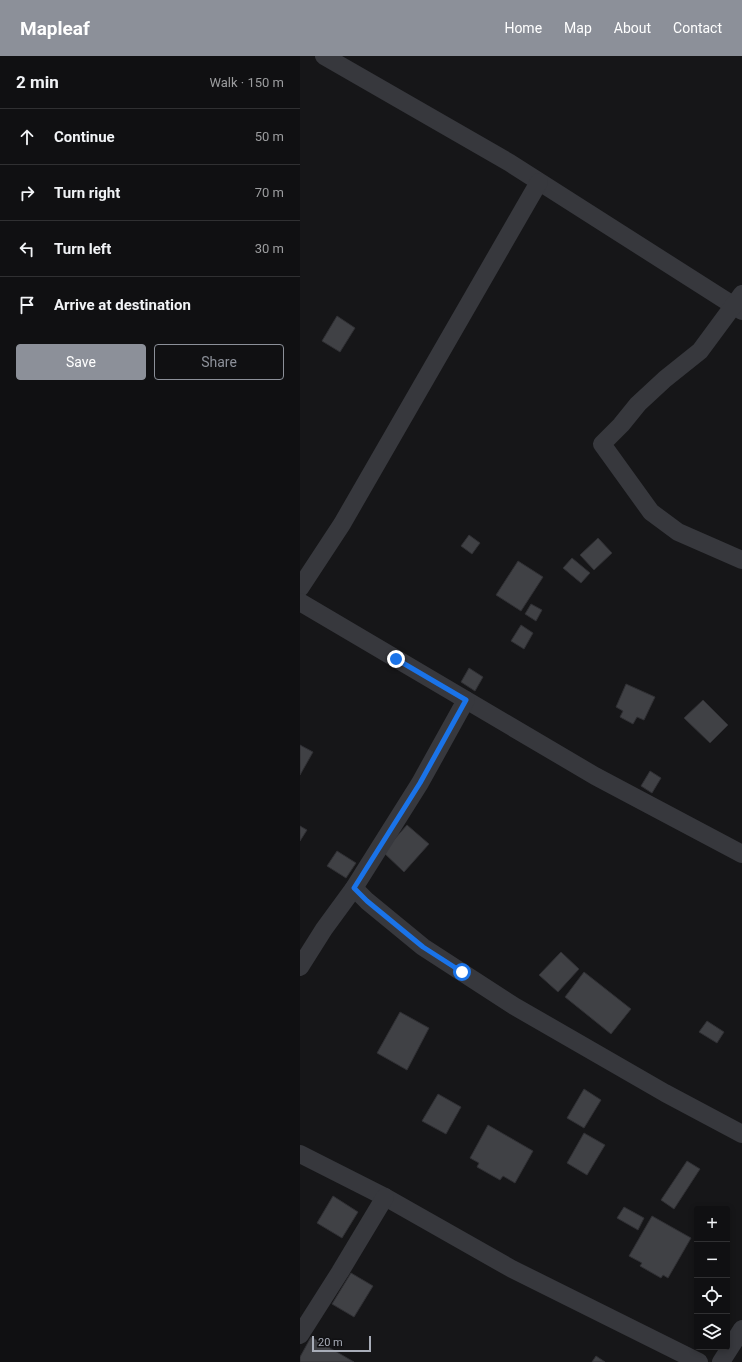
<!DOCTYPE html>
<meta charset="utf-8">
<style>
:root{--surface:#101012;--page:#19191b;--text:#f1f3f6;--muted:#9c9d9f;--line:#303032;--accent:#8c9099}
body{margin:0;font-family:Roboto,sans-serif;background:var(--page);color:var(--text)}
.controls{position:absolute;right:12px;bottom:12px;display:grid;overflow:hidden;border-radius:4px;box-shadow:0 2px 6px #0003}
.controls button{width:36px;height:36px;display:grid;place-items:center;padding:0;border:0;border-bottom:1px solid var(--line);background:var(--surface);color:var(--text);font:20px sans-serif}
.scale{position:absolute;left:12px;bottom:10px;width:59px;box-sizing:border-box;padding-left:4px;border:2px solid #a8adb8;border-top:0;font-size:11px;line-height:14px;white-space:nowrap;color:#a8adb8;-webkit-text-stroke:3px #111113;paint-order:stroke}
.stop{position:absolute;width:12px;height:12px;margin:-9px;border:3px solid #1a73e8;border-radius:50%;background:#fff}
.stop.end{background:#1a73e8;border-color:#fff;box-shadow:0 1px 4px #0008}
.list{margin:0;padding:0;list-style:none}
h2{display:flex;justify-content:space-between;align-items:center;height:52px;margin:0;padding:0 16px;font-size:17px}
h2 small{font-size:13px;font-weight:400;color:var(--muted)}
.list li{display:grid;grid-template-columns:26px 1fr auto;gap:12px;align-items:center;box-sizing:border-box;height:56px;padding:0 16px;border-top:1px solid var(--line)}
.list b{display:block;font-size:15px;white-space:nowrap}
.list em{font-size:13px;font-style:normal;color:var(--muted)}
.actions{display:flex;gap:8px;padding:12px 16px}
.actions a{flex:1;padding:9px 0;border:1px solid var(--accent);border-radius:4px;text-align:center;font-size:14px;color:var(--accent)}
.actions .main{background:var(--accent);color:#fff}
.icon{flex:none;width:22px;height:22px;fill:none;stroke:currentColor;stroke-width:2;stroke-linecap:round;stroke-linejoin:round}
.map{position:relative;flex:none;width:442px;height:1306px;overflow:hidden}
header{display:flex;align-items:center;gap:24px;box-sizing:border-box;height:56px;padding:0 20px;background:var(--accent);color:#fff}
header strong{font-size:19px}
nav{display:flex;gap:22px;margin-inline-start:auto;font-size:14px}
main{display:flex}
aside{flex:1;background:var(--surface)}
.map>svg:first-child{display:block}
.building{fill:#404145;stroke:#303034}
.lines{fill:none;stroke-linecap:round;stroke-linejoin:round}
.minor{stroke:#37383d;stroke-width:18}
.route{stroke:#1a73e8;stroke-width:5}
</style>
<header>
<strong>Mapleaf</strong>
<nav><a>Home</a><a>Map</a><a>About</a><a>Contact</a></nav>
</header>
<main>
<aside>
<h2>2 min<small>Walk · 150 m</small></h2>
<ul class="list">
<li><svg class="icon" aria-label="ahead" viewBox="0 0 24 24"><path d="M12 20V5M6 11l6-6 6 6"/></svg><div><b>Continue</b></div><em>50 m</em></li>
<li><svg class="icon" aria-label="right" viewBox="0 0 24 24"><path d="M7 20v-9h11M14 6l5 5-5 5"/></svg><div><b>Turn right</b></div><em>70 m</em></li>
<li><svg class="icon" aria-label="left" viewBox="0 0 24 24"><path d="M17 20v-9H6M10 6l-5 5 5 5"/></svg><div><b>Turn left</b></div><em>30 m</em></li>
<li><svg class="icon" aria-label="arrive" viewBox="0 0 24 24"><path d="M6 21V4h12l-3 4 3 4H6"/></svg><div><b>Arrive at destination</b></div></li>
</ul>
<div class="actions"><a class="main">Save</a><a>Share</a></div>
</aside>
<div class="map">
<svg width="442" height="1306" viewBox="0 0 442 1306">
<rect width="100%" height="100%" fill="#161618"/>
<g class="building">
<path d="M37,260l18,12 -15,24 -18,-11z"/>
<path d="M169,479l11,8 -8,11 -11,-8z"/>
<path d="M298,482l14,15 -18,17 -14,-15z"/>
<path d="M272,502l18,15 -9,10 -18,-15z"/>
<path d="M218,505l25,16 -22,34 -25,-16z"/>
<path d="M231,548l11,6 -6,11 -11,-7z"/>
<path d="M221,569l12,8 -9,16 -13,-8z"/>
<path d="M169,612l14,9 -8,14 -14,-9z"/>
<path d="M326,628l29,13 -11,23 -7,-3 -4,7 -13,-7 3,-6 -7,-4z"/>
<path d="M403,644l25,25 -18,18 -26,-25z"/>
<path d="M0,689l13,7 -13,23z"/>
<path d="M350,715l11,7 -9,15 -11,-7z"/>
<path d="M107,769l22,19 -25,28 -21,-20z"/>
<path d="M0,770l7,4 -7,11z"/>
<path d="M37,795l19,12 -10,15 -19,-12z"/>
<path d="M261,896l18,17 -21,23 -19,-17z"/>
<path d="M284,916l47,37 -20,25 -46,-37z"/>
<path d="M100,956l29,16 -22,42 -30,-17z"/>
<path d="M407,965l17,11 -7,11 -18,-11z"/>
<path d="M284,1033l17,11 -17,28 -17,-10z"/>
<path d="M138,1038l23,13 -15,27 -24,-13z"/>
<path d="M188,1069l45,26 -18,32 -12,-7 -3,4 -23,-13 2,-4 -9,-5z"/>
<path d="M284,1077l21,12 -18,30 -20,-12z"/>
<path d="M387,1105l13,8 -26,40 -13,-9z"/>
<path d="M33,1140l25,16 -16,26 -25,-15z"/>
<path d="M324,1151l20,11 -6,12 -21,-12z"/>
<path d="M352,1160l39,22 -23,40 -5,-3 -2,3 -21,-12 2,-3 -13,-7z"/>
<path d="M51,1217l22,13 -19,31 -22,-13z"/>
<path d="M11,1281l43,25h-54v-5z"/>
<path d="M296,1300l9,6h-13z"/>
</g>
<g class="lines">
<g class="minor">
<path d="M24,0l186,107 232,148"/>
<path d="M442,238l-42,57 -35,28 -27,25 -17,21 -19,19 49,68 27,20 64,28"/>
<path d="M0,532l42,-64 197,-342"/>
<path d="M0,546l295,174 147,78"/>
<path d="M54,832l13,13 56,46 91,59 151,87 77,41"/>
<path d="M0,911l24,-38 30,-41 66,-105 46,-83"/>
<path d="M0,1098l85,43 127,72 187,93"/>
<path d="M0,1279l40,-63 45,-75"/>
<path d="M421,1306l21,-33"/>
</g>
</g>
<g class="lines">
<path class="route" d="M96,603l70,41 -46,83 -66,105 13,13 56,46 39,25"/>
</g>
</svg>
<div class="controls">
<button>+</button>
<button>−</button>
<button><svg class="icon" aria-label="locate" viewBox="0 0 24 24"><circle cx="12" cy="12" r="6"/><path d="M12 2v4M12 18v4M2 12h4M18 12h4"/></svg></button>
<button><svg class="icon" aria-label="layers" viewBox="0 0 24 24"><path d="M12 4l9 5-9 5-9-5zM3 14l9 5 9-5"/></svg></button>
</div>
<div class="scale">20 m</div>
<div class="stop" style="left:162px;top:916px"></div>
<div class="stop end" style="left:96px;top:603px"></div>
</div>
</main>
